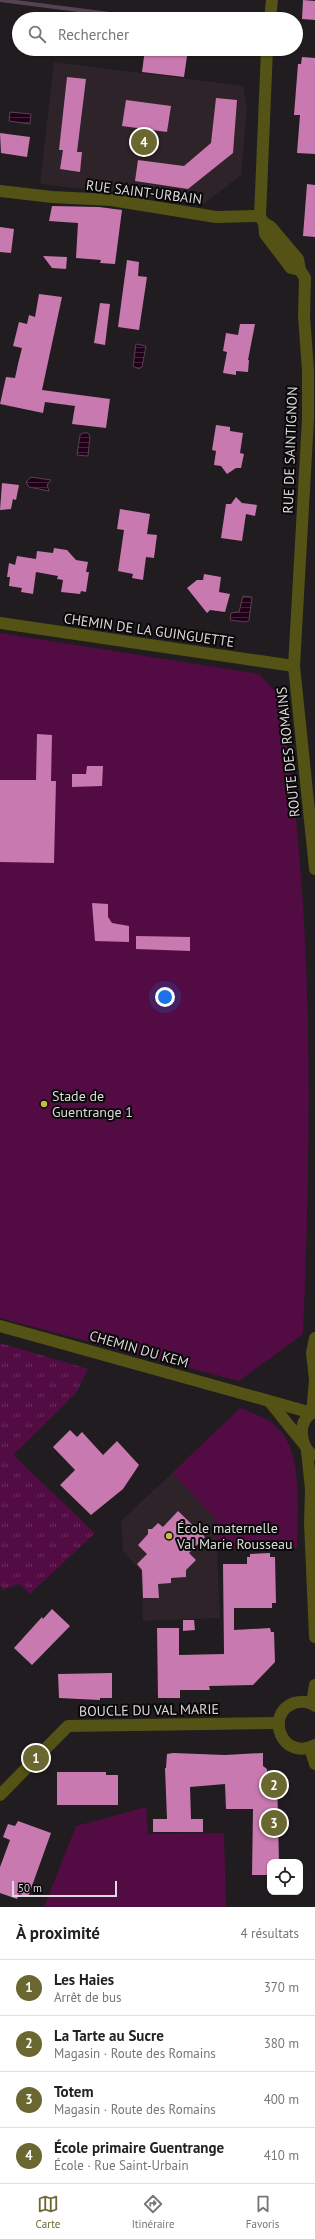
<!DOCTYPE html>
<html lang="fr">
<meta charset="utf-8">
<style>
:root{--surface:#fff;--page:#f2f2f2;--text:#222;--muted:#767676;--line:#e0e0e0;--accent:#6a6830}
body{margin:0;font-family:"PT Sans",sans-serif;background:var(--page);color:var(--text)}
.controls{position:absolute;right:12px;bottom:12px;display:grid;overflow:hidden;border-radius:8px;box-shadow:0 1px 3px #0004}
.controls button{width:36px;height:36px;display:grid;place-items:center;padding:0;border:0;border-bottom:1px solid var(--line);background:var(--surface);color:var(--text);font:20px sans-serif}
.scale{position:absolute;left:12px;bottom:10px;width:105px;box-sizing:border-box;padding-left:4px;border:2px solid #dddadc;border-top:0;font-size:11px;line-height:14px;white-space:nowrap;color:#dddadc;-webkit-text-stroke:3px #090708;paint-order:stroke}
.you{position:absolute;left:165px;top:997px;width:14px;height:14px;margin:-10px;border:3px solid #fff;border-radius:50%;background:#1a73e8;box-shadow:0 0 0 6px #1a73e833}
.badge{display:grid;place-items:center;width:26px;height:26px;border-radius:50%;background:var(--accent);color:#fff;font-size:13px;font-weight:700}
.pin{position:absolute;translate:-50% -50%;border:2px solid #fff;box-shadow:0 1px 4px #0006}
.list{margin:0;padding:0;list-style:none}
h2{display:flex;justify-content:space-between;align-items:center;height:52px;margin:0;padding:0 16px;font-size:17px}
h2 small{font-size:13px;font-weight:400;color:var(--muted)}
.list li{display:grid;grid-template-columns:26px 1fr auto;gap:12px;align-items:center;box-sizing:border-box;height:56px;padding:0 16px;border-top:1px solid var(--line)}
.list b{display:block;font-size:15px;white-space:nowrap}
.list p{margin:0;font-size:13px;white-space:nowrap;color:var(--muted)}
.list em{font-size:13px;font-style:normal;color:var(--muted)}
.icon{flex:none;width:22px;height:22px;fill:none;stroke:currentColor;stroke-width:2;stroke-linecap:round;stroke-linejoin:round}
.map{position:relative;flex:none;width:315px;height:1907px;overflow:hidden}
.search{position:absolute;background:var(--surface);box-shadow:0 1px 3px #0004;left:12px;right:12px;top:12px;height:44px;display:flex;align-items:center;gap:10px;box-sizing:border-box;padding:0 14px;border-radius:22px;color:var(--muted);font-size:15px}
.sheet{height:276px;background:var(--surface)}
nav{display:flex;justify-content:space-around;align-items:center;box-sizing:border-box;height:56px;border-top:1px solid var(--line);background:var(--surface);font-size:11px;color:var(--muted)}
nav a{display:grid;justify-items:center;gap:2px}
nav .on{color:var(--accent)}
.map>svg:first-child{display:block}
.built{fill:#2d2329}
.grass{fill:#530c43}
.park{fill:url(#park-tufts)}
.water{fill:url(#water-rules);stroke:#594154}
.lines{fill:none;stroke-linecap:round;stroke-linejoin:round}
.stream{stroke:#594154;stroke-width:4}
.building{fill:#c879af}
.minor{stroke:#545214;stroke-width:12}
.poi-dot{fill:#c1be40;stroke:#090708;stroke-width:1.5}
.labels{text-anchor:middle;dominant-baseline:central;stroke-width:4;stroke-linejoin:round;paint-order:stroke}
.street-label{font-size:14px;fill:#dddadc;stroke:#090708}
.poi-label{font-size:14px;fill:#dddadc;stroke:#090708;text-anchor:start}
</style>
<div class="map">
<svg width="315" height="1907" viewBox="0 0 315 1907">
<defs>
<pattern id="park-tufts" width="24" height="20" patternUnits="userSpaceOnUse"><rect width="24" height="20" fill="#530c43"/><path d="M3 7l-1-3M5 7V3M7 7l1-3M15 17l-1-3M17 17v-4M19 17l1-3" fill="none" stroke="#6b2f5e"/></pattern>
<pattern id="water-rules" width="6" height="5" patternUnits="userSpaceOnUse"><rect width="6" height="5" fill="#210019"/><path d="M0 2.5h6" fill="none" stroke="#41253a"/></pattern>
</defs>
<rect width="100%" height="100%" fill="#201c1f"/>
<g class="built">
<path d="M54,62l189,24 4,22 -6,67 -37,29 -164,-20z"/>
<path d="M172,1473l44,45 4,100 -77,3 -2,-50 -18,-20 -2,-30z"/>
</g>
<g class="grass">
<path d="M0,633l259,41 23,24c8,69 17,138 21,207 9,143 6,286 0,429l-64,47 -239,-63z"/>
<path d="M240,1408c13,5 29,11 38,20 26,27 19,85 19,120l-80,2 -2,-32 -43,-45z"/>
<path d="M146,1807l2,27 76,-1 2,74h-182l32,-81z"/>
</g>
<path class="park" d="M0,1343l88,26 -12,24 -63,62 82,78 -65,61 -11,-10 -16,6 -3,-4z"/>
<g class="water">
<path d="M10,112l21,2 -1,10 -21,-3z"/>
<path d="M136,344l10,2 -4,21 -3,2 -6,-3z"/>
<path d="M83,433h5l2,3 -2,20 -11,-1 3,-20z"/>
<path d="M31,477l20,3 -4,5 2,6 -20,-4 -3,-5z"/>
<path d="M243,596l9,1 -3,23 -3,2 -16,-2 1,-7 8,-1z"/>
</g>
<g class="lines">
<path class="stream" d="M0,0l149,19"/>
</g>
<g class="building">
<path d="M303,0l12,1v19l-13,-1z"/>
<path d="M145,49h43l-4,28 -42,-5z"/>
<path d="M302,57l13,1v96l-18,-1 3,-38h-6l4,-51h3z"/>
<path d="M67,77l19,2 -9,73h5l-2,20 -20,-3 3,-19h-4z"/>
<path d="M216,98l21,2 -4,53 -45,36 -53,-8 3,-21 46,6 27,-23z"/>
<path d="M126,100l45,6 -4,26 -45,-6z"/>
<path d="M0,133l30,4 -3,20 -26,-4z"/>
<path d="M307,184l8,1v52l-12,-1z"/>
<path d="M52,206l47,1 23,3 -7,54 -15,-1 1,-3 -25,-2 2,-35 -29,-2z"/>
<path d="M0,227l14,2 -3,24 -11,-1z"/>
<path d="M43,256l24,1 -1,12 -14,-1z"/>
<path d="M127,260l12,2 -1,14 9,1 -8,53 -21,-3z"/>
<path d="M39,294l23,3 -20,93 68,9 -4,29 -34,-4 3,-18 -30,-4 -2,11 -43,-9 6,-27 9,1 3,-14 4,-16 -9,-2 6,-24 8,2 2,-9 6,2z"/>
<path d="M100,303l10,1 -5,41 -11,-2z"/>
<path d="M240,324h15l-7,36h1l-1,12 -12,-1v4l-13,-2 4,-21 -4,-1 3,-18 12,2z"/>
<path d="M216,425l14,2v4l13,2 -3,20 4,1 -3,14h-5l-9,6 -6,-8 -7,-1 2,-14 -4,-1z"/>
<path d="M2,483l17,2 -3,15 -3,-1 -2,10 -11,1z"/>
<path d="M236,497l6,6 15,2 -2,11 -9,-2 -4,27 -21,-3 5,-34h5z"/>
<path d="M120,509l30,5 -3,20 10,1 -3,23 -8,-1 -3,23 -11,-2 1,-4 -15,-3 6,-41 -7,-1z"/>
<path d="M54,548l13,2 9,10 12,2 -2,10h3l-3,20 -5,-1 -1,3 -19,-2 2,-12 -6,-1 1,-3 -22,-4 -3,22 -12,-2 1,-4 -13,-2 1,-9h-3l2,-14 6,2 2,-9 19,3 1,-8 16,2z"/>
<path d="M204,574l17,3 -2,15 11,2 -5,18 -15,-2 -3,3 -20,-25 10,-8h6z"/>
<path d="M37,734l15,1 -1,46h5l-2,82 -54,-1v-82h36z"/>
<path d="M87,766h16l-1,20 -30,1v-13h14z"/>
<path d="M92,903l16,1v13l4,6 17,3v16l-34,-1z"/>
<path d="M136,936l54,1v14l-54,-2z"/>
<path d="M70,1430l7,7 5,-5 21,23 14,-14 22,24 -16,24 -32,26 -31,-30 15,-15 -22,-23z"/>
<path d="M178,1511l27,26 -16,16 7,7 -10,10v7l-15,1v5l-13,1 1,14h-16l-1,-28 -5,-6 10,-10 -9,-9 10,-11v-5h4l6,-6 5,4z"/>
<path d="M270,1553v4h5l1,46h-4v5h-38v22l36,-2 1,4h3l1,30 -22,23 -44,1 1,4h-30v8h-22l-1,-70h22v27l45,-1 -1,-90h24v-7h3v-3z"/>
<path d="M52,1609l18,17 -38,39 -18,-17 28,-31 1,2z"/>
<path d="M183,1620h11l1,10 -12,1z"/>
<path d="M112,1673v25h-12v2l-41,-2 -1,-24z"/>
<path d="M173,1753l52,2 38,-2v13l4,3v8h10l2,85h-9v13h-18l1,-66h-27l-1,-25 -35,3 1,32h12v13h-50v-13h14l-2,-51h1l1,-14z"/>
<path d="M57,1772h49v3h12v30h-61z"/>
<path d="M18,1821l33,12 -23,64 -9,-3 -2,5 -17,-6v-26l10,-27 -7,-3 5,-13 7,2z"/>
</g>
<g class="lines">
<g class="minor">
<path d="M270,19l2,-19"/>
<path d="M0,191l52,6 59,3 105,17 44,-1"/>
<path d="M260,216l7,-167"/>
<path d="M260,217l4,6 1,11 26,34 9,2"/>
<path d="M264,223l7,4 27,32 2,11 5,8 -1,38 4,55v48l-14,247 21,203"/>
<path d="M0,623l294,43"/>
<path d="M0,1326l312,87"/>
<path d="M315,1338l-3,15 3,26"/>
<path d="M270,1402l33,41"/>
<path d="M312,1413l3,-33"/>
<path d="M307,1451l4,38 -1,34 5,114"/>
<path d="M312,1455c-13,-12 -15,-35 3,-44"/>
<path d="M312,1703l3,-18"/>
<path d="M315,1706c-6,-5 -14,-5 -21,-3 -30,11 -12,59 21,42"/>
<path d="M310,1748l5,16"/>
<path d="M0,1795l68,-69 211,-3"/>
</g>
</g>
<g class="poi-dot">
<circle cx="44" cy="1104" r="4"/>
<circle cx="169" cy="1536" r="4"/>
</g>
<g class="labels">
<g class="street-label">
<text transform="translate(144 192) rotate(7)">RUE SAINT-URBAIN</text>
<text transform="translate(290 450) rotate(-88)">RUE DE SAINTIGNON</text>
<text transform="translate(149 630) rotate(8)">CHEMIN DE LA GUINGUETTE</text>
<text transform="translate(288 752) rotate(-96)">ROUTE DES ROMAINS</text>
<text transform="translate(139 1349) rotate(16)">CHEMIN DU KEM</text>
<text transform="translate(149 1710) rotate(-1)">BOUCLE DU VAL MARIE</text>
</g>
<g class="poi-label">
<text x="52" y="1096">Stade de<tspan x="52" dy="16">Guentrange 1</tspan></text>
<text x="177" y="1528">École maternelle<tspan x="177" dy="16">Val Marie Rousseau</tspan></text>
</g>
</g>
</svg>
<div class="controls">
<button><svg class="icon" aria-label="locate" viewBox="0 0 24 24"><circle cx="12" cy="12" r="6"/><path d="M12 2v4M12 18v4M2 12h4M18 12h4"/></svg></button>
</div>
<div class="scale">50 m</div>
<div class="you"></div>
<div class="pin badge" style="left:36px;top:1758px">1</div>
<div class="pin badge" style="left:274px;top:1785px">2</div>
<div class="pin badge" style="left:274px;top:1823px">3</div>
<div class="pin badge" style="left:144px;top:142px">4</div>
<div class="search"><svg class="icon" aria-label="search" viewBox="0 0 24 24"><circle cx="10" cy="10" r="6"/><path d="M15 15l6 6"/></svg>Rechercher</div>
</div>
<section class="sheet">
<h2>À proximité<small>4 résultats</small></h2>
<ul class="list">
<li><span class="badge">1</span><div><b>Les Haies</b><p>Arrêt de bus</p></div><em>370 m</em></li>
<li><span class="badge">2</span><div><b>La Tarte au Sucre</b><p>Magasin · Route des Romains</p></div><em>380 m</em></li>
<li><span class="badge">3</span><div><b>Totem</b><p>Magasin · Route des Romains</p></div><em>400 m</em></li>
<li><span class="badge">4</span><div><b>École primaire Guentrange</b><p>École · Rue Saint-Urbain</p></div><em>410 m</em></li>
</ul>
</section>
<nav>
<a class="on"><svg class="icon" aria-label="map" viewBox="0 0 24 24"><path d="M3 6l6-2 6 2 6-2v14l-6 2-6-2-6 2zM9 4v14M15 6v14"/></svg>Carte</a>
<a><svg class="icon" aria-label="directions" viewBox="0 0 24 24"><path d="M12 3l9 9-9 9-9-9zM9 14v-3h6M13 9l2 2-2 2"/></svg>Itinéraire</a>
<a><svg class="icon" aria-label="saved" viewBox="0 0 24 24"><path d="M7 4h10v16l-5-4-5 4z"/></svg>Favoris</a>
</nav>
